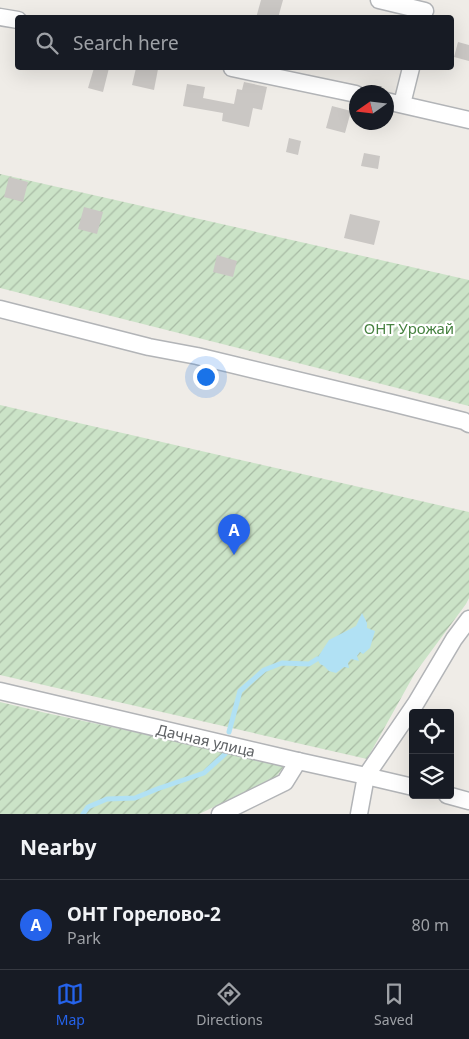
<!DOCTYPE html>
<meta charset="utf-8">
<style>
:root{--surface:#171b24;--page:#20242c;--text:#f1f3f6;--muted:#9ea1a6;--line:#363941;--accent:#2563eb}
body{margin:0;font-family:"Noto Sans",sans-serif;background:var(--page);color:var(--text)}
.controls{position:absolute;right:15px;bottom:15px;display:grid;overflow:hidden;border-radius:5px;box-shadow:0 5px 20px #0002}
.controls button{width:45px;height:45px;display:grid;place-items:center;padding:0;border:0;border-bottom:1px solid var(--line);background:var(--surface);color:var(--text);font:25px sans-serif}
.compass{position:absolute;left:349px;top:85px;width:45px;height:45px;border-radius:50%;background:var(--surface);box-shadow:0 5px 20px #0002;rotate:256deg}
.you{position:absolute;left:205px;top:376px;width:18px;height:18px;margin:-12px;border:4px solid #fff;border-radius:50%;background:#1a73e8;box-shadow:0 0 0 8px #1a73e833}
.badge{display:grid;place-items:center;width:32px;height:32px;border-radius:50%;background:var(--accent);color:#fff;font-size:16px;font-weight:700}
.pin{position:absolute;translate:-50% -41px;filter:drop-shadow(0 1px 2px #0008)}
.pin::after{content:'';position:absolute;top:26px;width:18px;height:15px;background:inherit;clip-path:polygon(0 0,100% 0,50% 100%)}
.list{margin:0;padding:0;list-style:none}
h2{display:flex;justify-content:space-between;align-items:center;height:65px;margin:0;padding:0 20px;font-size:21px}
h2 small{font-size:16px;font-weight:400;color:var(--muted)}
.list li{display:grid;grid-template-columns:32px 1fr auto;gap:15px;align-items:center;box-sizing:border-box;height:90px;padding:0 20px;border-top:1px solid var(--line)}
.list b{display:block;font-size:19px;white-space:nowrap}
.list p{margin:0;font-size:16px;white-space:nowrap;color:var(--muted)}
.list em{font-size:16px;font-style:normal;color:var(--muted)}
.icon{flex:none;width:28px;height:28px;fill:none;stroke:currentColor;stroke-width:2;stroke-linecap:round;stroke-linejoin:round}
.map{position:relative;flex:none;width:469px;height:814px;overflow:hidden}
.search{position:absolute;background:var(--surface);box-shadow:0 5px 20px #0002;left:15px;right:15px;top:15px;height:55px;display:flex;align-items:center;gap:12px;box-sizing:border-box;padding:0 18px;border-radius:5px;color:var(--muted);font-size:19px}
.sheet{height:155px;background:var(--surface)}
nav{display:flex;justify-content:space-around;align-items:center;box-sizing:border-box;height:70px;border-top:1px solid var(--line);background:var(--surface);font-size:14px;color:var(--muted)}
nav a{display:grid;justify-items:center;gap:2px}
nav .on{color:var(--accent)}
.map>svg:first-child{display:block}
.garden{fill:url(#garden-furrows)}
.water{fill:#b1e1f4}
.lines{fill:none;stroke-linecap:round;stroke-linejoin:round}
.stream{stroke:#b1e1f4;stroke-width:5}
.building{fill:#cac7c4}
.street-casing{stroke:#b2b4b7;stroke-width:19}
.street{stroke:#fff;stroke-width:16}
.labels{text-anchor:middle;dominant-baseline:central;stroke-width:4.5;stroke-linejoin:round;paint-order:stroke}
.park-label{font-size:15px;fill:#478241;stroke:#fff}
.street-label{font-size:15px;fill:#5f6265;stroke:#fff}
</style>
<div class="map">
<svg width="469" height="814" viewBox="0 0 469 814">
<defs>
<pattern id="garden-furrows" width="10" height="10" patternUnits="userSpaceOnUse" patternTransform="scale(1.25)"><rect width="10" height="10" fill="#cbe3c7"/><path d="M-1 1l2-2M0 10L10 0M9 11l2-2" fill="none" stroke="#a8bba5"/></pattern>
</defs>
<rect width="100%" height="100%" fill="#efece7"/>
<g class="garden">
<path d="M0,174l469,106v126l-469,-118z"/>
<path d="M0,405l469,107v86l-3,6 -51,69 -48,86 -367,-84z"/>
<path d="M0,702l46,11 240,51 -11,14 -76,36h-199z"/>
</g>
<path class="water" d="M362,613l5,10v5l8,3 -5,17 -7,6 -3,-2 -3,4 2,5 -8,-2 -3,4 1,5 -5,-1 -8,6 -7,-2 -5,-5 -4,-2 -3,-5 1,-2 11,-17 27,-14z"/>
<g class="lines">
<g class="stream">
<path d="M229,732l11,-41 24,-21 18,-7 27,1 8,-5"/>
<path d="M83,814l5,-7 19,-8 28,-1 22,-9 47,-16 21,-19"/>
</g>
</g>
<g class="building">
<path d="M261,0h22l-5,18h-22z"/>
<path d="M458,42l11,3v16l-15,-4z"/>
<path d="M94,68h15l-6,24 -15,-4z"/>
<path d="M136,68h16l6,1 -4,21 -22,-5z"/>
<path d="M244,82l23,5 -5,23 -9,-2 -4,19 -27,-6 1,-8 -40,-7 4,-22 18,3 -2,11 31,6 3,-15 5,1z"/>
<path d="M332,106l19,5 -6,22 -19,-5z"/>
<path d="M289,138l12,3 -3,14 -12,-3z"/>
<path d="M364,153l16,3 -2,13 -17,-3z"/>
<path d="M9,177l19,5 -5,20 -19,-5z"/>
<path d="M84,207l19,5 -6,22 -19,-5z"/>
<path d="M350,214l30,7 -6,24 -30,-7z"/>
<path d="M217,255l20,6 -4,16 -20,-5z"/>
</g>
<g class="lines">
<g class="street-casing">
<g id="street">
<path d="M379,0l46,11"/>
<path d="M0,17l18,3"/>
<path d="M232,68l124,26"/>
<path d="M386,101l83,19"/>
<path d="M402,104l9,-36"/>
<path d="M0,309l149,38 48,9 195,47 72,18 5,3"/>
<path d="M0,691l298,70 68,15 47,11"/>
<path d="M447,795l22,6"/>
<path d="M220,814l65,-32 13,-21"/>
<path d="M359,814l7,-38 50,-73 38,-64 15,-20"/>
</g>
</g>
<use href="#street" class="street"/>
</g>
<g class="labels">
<g class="park-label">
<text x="409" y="328">ОНТ Урожай</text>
</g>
<g class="street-label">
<text transform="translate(206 740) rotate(13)">Дачная улица</text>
</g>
</g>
</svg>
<div class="controls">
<button><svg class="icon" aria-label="locate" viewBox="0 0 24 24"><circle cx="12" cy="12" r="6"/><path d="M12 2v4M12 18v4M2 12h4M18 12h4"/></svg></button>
<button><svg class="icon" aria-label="layers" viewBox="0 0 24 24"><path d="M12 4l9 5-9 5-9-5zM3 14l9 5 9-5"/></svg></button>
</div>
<svg class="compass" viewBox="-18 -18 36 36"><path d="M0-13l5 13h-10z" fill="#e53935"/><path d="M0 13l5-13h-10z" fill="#9ea1a6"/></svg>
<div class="you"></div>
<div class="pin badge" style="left:234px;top:555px">A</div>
<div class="search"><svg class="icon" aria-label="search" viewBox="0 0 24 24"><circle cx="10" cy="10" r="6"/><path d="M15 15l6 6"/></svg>Search here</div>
</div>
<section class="sheet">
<h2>Nearby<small></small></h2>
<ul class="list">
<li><span class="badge">A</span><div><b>ОНТ Горелово-2</b><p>Park</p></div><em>80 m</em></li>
</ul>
</section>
<nav>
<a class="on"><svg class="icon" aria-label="map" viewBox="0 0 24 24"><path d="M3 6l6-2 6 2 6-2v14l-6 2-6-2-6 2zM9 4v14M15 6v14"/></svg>Map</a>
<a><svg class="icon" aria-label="directions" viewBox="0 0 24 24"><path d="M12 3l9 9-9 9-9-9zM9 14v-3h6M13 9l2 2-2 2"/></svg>Directions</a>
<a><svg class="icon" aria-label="saved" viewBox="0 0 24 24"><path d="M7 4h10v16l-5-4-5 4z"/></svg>Saved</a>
</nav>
